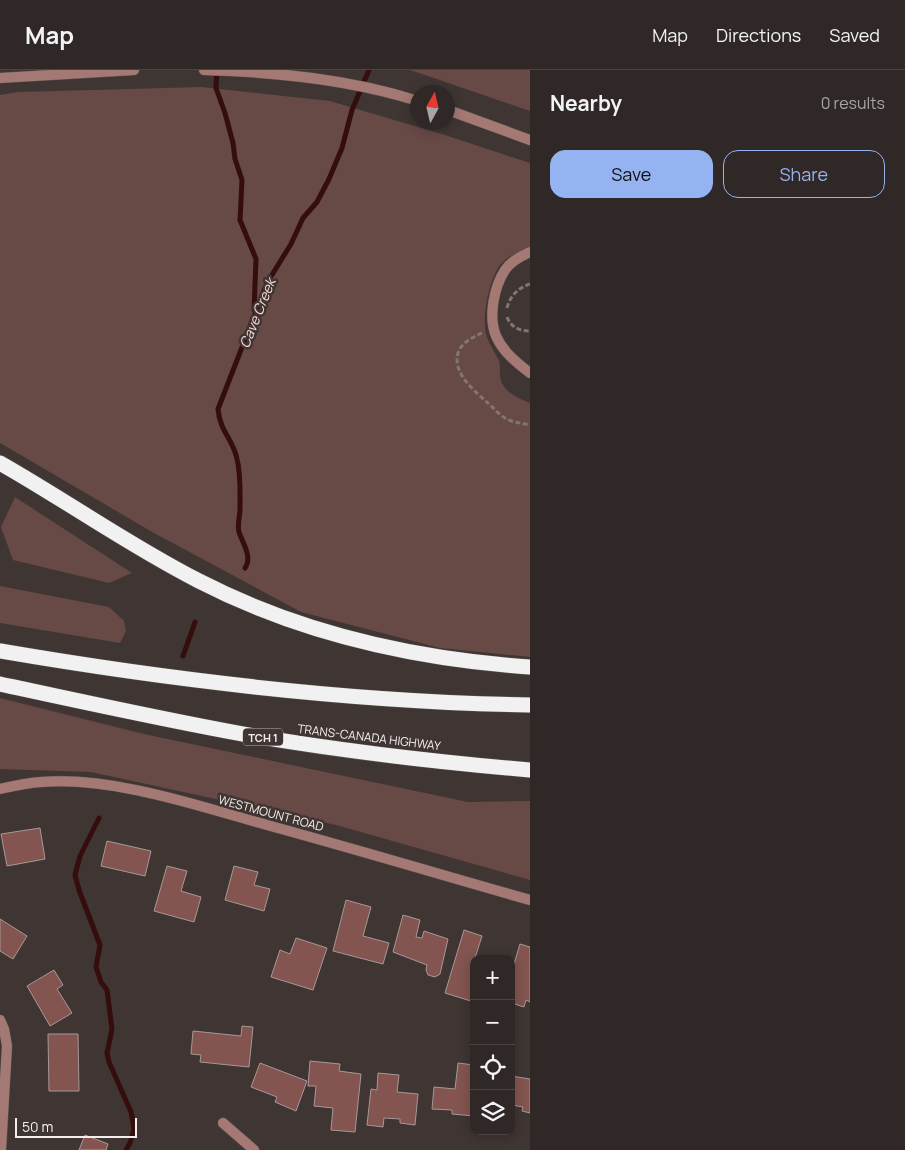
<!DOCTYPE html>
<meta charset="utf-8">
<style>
:root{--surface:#2f2826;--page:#37302e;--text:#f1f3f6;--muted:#a7a6a7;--line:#4a4443;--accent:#95b2f1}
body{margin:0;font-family:Manrope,sans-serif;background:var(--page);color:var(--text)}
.controls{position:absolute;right:15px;bottom:15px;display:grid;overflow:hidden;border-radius:10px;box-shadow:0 2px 12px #0003}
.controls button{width:45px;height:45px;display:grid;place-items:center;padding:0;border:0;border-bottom:1px solid var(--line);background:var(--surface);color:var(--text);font:25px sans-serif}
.compass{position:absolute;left:410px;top:15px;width:45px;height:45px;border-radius:50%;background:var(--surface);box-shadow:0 2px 12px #0003;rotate:8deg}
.scale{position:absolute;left:15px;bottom:12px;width:122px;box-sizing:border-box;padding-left:5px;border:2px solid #f4edec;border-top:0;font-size:14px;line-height:18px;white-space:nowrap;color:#f4edec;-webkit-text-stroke:4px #3f3533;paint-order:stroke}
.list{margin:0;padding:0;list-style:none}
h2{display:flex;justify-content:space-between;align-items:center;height:65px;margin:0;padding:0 20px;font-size:21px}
h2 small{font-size:16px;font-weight:400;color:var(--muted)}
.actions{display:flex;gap:10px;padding:15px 20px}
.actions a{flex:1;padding:11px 0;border:1px solid var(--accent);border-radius:15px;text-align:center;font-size:18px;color:var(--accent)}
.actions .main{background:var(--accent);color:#111}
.icon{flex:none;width:28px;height:28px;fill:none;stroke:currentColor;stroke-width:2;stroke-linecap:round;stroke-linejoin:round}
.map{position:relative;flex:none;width:530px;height:1080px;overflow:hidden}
header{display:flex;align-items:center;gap:30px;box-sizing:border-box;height:70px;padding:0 25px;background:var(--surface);border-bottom:1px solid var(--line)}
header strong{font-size:24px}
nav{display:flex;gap:28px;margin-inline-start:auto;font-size:18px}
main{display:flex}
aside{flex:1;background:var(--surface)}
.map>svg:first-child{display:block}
.green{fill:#674946}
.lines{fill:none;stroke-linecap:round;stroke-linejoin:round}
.stream{stroke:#340d0c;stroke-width:5}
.building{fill:#835450;stroke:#a69998}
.minor-casing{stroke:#5c5251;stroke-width:11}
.tertiary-casing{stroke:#5c5251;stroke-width:11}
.motorway-casing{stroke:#5c5251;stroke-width:16}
.path{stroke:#7f7674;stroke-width:3;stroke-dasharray:5 2.5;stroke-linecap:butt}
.minor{stroke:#a47974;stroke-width:10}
.tertiary{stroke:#a47974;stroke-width:10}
.motorway{stroke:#f1f1f1;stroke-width:15}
.labels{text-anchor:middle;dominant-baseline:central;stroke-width:5;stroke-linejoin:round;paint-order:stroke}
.shield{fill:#3f3533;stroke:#beb6b4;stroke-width:1}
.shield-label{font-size:11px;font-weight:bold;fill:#f4edec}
.street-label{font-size:12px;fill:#f4edec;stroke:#3f3533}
.water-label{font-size:14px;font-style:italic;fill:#fbdad6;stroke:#3f3533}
</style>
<header>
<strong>Map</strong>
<nav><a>Map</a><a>Directions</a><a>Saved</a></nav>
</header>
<main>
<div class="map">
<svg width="530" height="1080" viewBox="0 0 530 1080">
<rect width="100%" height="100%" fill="#3f3533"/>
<g class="green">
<path d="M410,0h120v41l-105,-36z"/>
<path d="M202,17l128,14 115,34 85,28v84c-10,4 -22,9 -29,17 -12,14 -19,53 -15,70 3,10 9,18 13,27 2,5 0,11 1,15 2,16 18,22 30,27v254l-90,-9 -139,-36 -147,-79 -154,-90v-348l18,-3z"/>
<path d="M15,427l117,76 -23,10 -96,-23 -12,-33z"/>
<path d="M0,516l109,21 15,14 2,10 -6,12 -120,-20z"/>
<path d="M0,628l144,36 324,68 62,-1v79l-194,-55 -245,-53 -91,-3z"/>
</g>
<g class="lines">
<g class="stream">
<path d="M217,0l-1,18 9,25 8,30 2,16 7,21 -2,40 16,39 -2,51"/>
<path d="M245,498c8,-11 -3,-26 -6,-36 -2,-9 1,-15 1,-23 0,-16 1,-34 -3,-50 -4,-20 -17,-27 -19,-50l49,-126 24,-39 12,-26 14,-16 12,-23 13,-31 10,-38 17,-40"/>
<path d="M183,586l12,-34"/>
<path d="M99,748l-19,38 -5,19 4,15 21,55 -4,22 5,15 6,8 5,39 -5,24 2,9 22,50 2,10 1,8 -4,13 -4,7"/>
</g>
</g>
<g class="building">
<path d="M40,758l5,31 -38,7 -6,-32z"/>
<path d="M107,771l44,10 -6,25 -44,-10z"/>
<path d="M167,796l20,5 -6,20 20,6 -7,25 -40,-11z"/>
<path d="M234,796l24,6 -4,13 16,4 -6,22 -39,-11z"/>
<path d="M346,830l25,7 -8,29 26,7 -6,21 -50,-13z"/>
<path d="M403,845l17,5 -4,17 6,1 2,-7 24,8 -8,35 -5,3 -7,-2 -2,-5 1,-5 -34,-13z"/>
<path d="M0,849l27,17 -14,23 -13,-8z"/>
<path d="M464,860l18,6 -7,22 2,1h-3v43l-29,-9z"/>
<path d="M296,868l31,10 -14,42 -42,-13 9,-27 10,4z"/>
<path d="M520,874l10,3v55l-4,-2 -2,7 -13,-4v-29z"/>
<path d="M54,900l9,15 -6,4 15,24 -22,13 -23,-40z"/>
<path d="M242,956l11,1 -4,40 -49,-5 1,-7 -10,-1 2,-23 48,5z"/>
<path d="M48,964h30l1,57h-30z"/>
<path d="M310,991l30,3 -1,7 22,3 -6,58 -24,-2 2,-22 -19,-2 2,-20h-8z"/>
<path d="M260,993l47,18 -11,30 -21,-9 2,-5 -26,-10z"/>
<path d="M458,993l16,2v51l-22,-2v-4l-20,-1 2,-22 21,2z"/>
<path d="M378,1003l21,2 -2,17 21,2 -3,31 -15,-2v-4l-16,-1 -1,9 -16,-2 4,-36 6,1z"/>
<path d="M511,1006l19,3v34l-8,-2 1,-4 -12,-2z"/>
<path d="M85,1065l23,9 -2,6h-27z"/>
</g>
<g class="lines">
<g class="minor-casing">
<g id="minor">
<path d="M530,182c-9,4 -19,9 -25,18 -11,17 -17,47 -9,66 7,16 21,27 34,37"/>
<path d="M0,950l4,9 3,17 -6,104"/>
<path d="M223,1053l31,27"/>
</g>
</g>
<g class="tertiary-casing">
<g id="tertiary">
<path d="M204,0c72,2 145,9 214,31"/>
<path d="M0,8l134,-8"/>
<path d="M448,40l82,30"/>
<path d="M0,719c13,-3 27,-6 41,-7 71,-6 158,24 226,43 88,24 175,50 263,75"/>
</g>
</g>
<g class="motorway-casing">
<g id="motorway">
<path d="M0,393c67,38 130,83 199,118 103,53 216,78 331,86"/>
<path d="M0,581c175,30 352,51 530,54"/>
<path d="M0,614c83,18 165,36 248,51 94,16 188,27 282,35"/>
</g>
</g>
<g class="path">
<path d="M507,238c3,-12 11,-20 23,-24"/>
<path d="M507,247c4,10 12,14 23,14"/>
<path d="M482,263c-9,4 -21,10 -24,20 -6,21 18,39 31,51 6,5 11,12 18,15 7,4 15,4 23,6"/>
</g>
<use href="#minor" class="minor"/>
<use href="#tertiary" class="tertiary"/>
<use href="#motorway" class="motorway"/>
</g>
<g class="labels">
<rect class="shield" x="243" y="658.5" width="40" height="17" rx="4"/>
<g class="shield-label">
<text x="263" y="667">TCH 1</text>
</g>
<g class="street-label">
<text transform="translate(369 667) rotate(7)">TRANS-CANADA HIGHWAY</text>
<text transform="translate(271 743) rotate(15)">WESTMOUNT ROAD</text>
</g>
<g class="water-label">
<text transform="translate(257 243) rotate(-68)">Cave Creek</text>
</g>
</g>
</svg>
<div class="controls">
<button>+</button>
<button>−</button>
<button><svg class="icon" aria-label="locate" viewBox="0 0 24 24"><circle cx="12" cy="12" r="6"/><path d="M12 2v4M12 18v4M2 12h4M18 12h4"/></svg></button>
<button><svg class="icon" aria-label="layers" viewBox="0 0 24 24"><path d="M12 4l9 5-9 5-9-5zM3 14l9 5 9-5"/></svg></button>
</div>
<svg class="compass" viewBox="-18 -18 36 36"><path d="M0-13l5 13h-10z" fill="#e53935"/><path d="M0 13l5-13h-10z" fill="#a7a6a7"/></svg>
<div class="scale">50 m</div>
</div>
<aside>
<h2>Nearby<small>0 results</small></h2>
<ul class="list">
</ul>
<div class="actions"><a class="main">Save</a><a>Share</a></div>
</aside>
</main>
